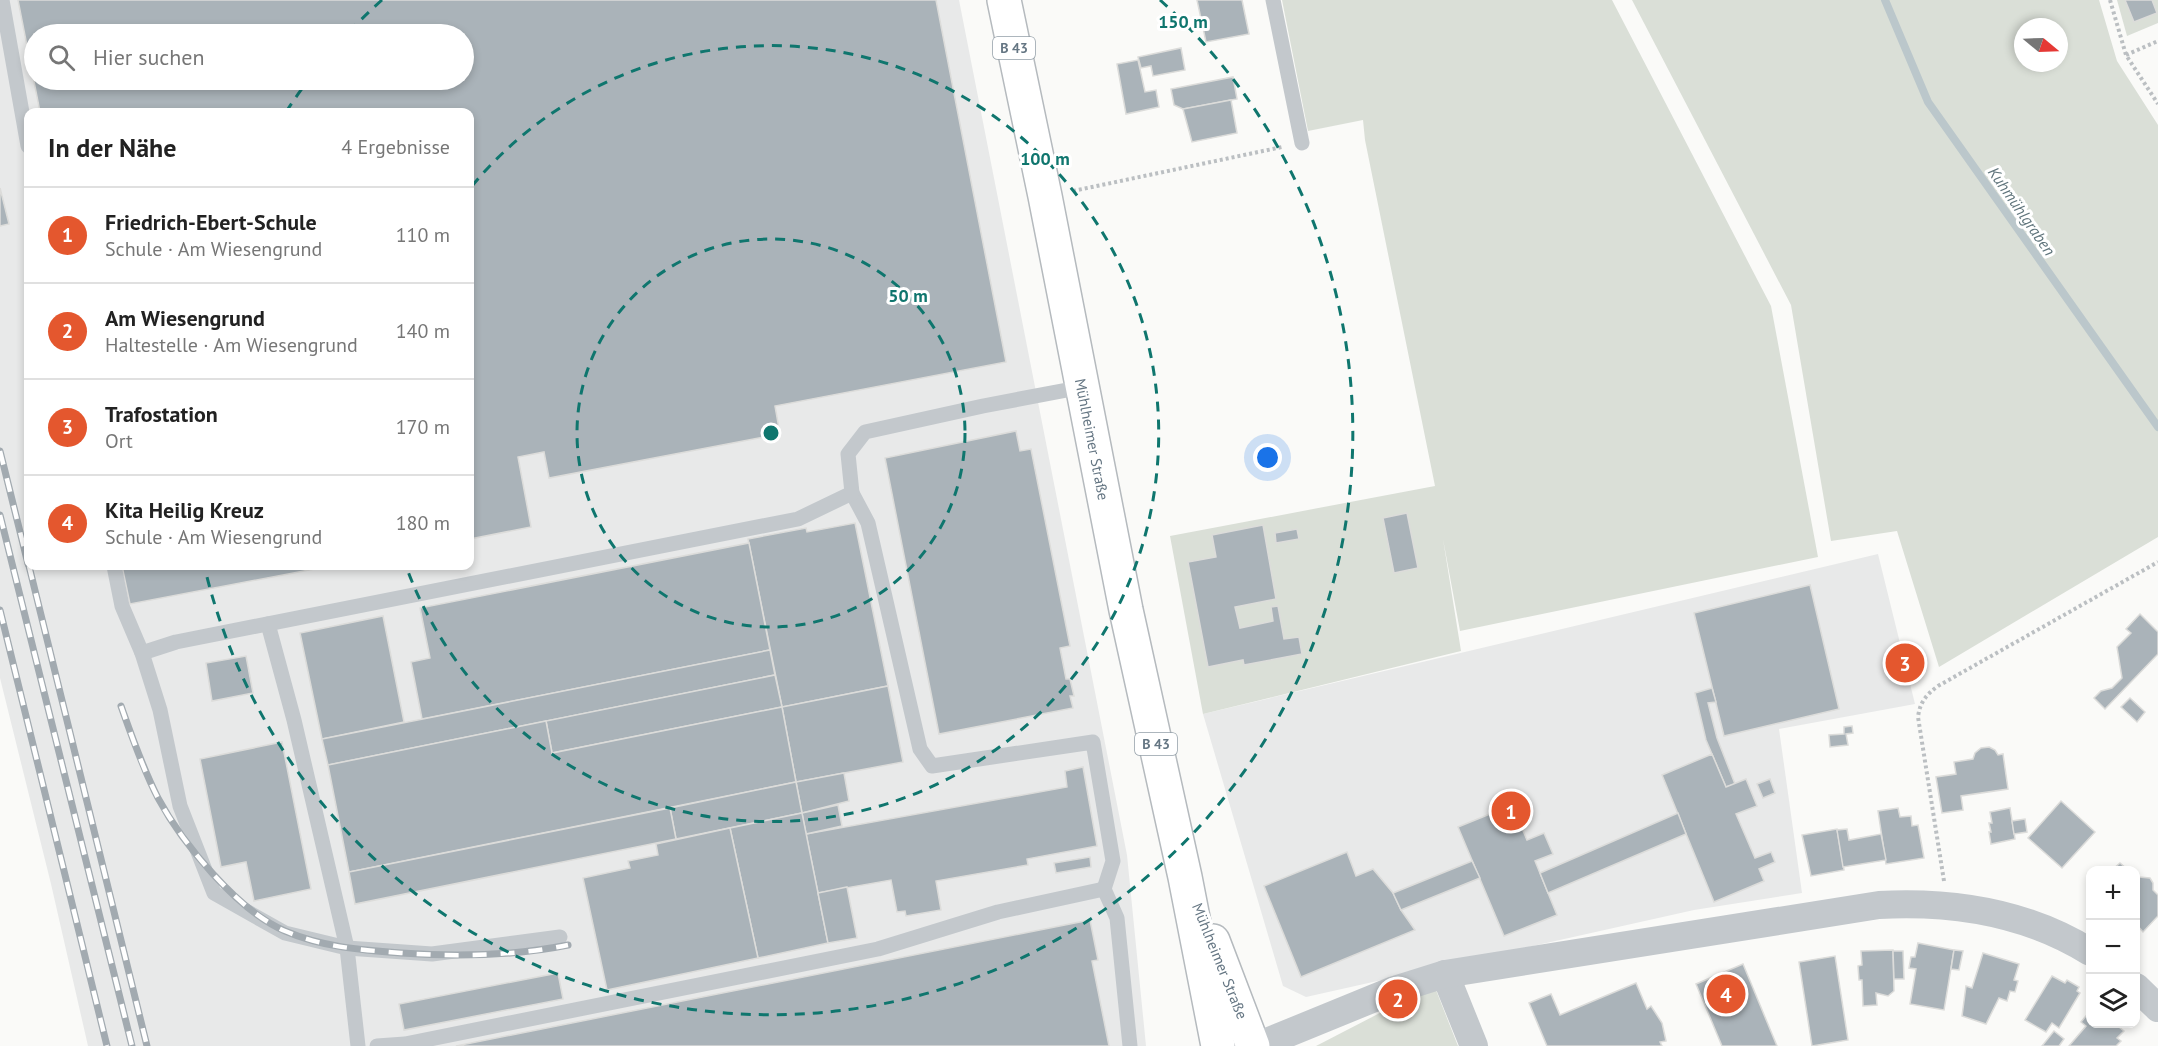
<!DOCTYPE html>
<html lang="de">
<meta charset="utf-8">
<style>
:root{--surface:#fff;--page:#f2f2f2;--text:#222;--muted:#767676;--line:#e0e0e0;--accent:#e4572e}
body{margin:0;font-family:"PT Sans",sans-serif;background:var(--page);color:var(--text)}
.controls{position:absolute;right:18px;bottom:18px;display:grid;overflow:hidden;border-radius:12px;box-shadow:0 3px 9px #0003}
.controls button{width:54px;height:54px;display:grid;place-items:center;padding:0;border:0;border-bottom:2px solid var(--line);background:var(--surface);color:var(--text);font:30px sans-serif}
.compass{position:absolute;left:2014px;top:18px;width:54px;height:54px;border-radius:50%;background:var(--surface);box-shadow:0 3px 9px #0003;rotate:109deg}
.you{position:absolute;left:1268px;top:458px;width:21px;height:21px;margin:-15px;border:4px solid #fff;border-radius:50%;background:#1a73e8;box-shadow:0 0 0 9px #1a73e833}
.badge{display:grid;place-items:center;width:39px;height:39px;border-radius:50%;background:var(--accent);color:#fff;font-size:20px;font-weight:700}
.pin{position:absolute;translate:-50% -50%;border:3px solid #fff;box-shadow:0 2px 6px #0006}
.list{margin:0;padding:0;list-style:none}
h2{display:flex;justify-content:space-between;align-items:center;height:78px;margin:0;padding:0 24px;font-size:26px}
h2 small{font-size:20px;font-weight:400;color:var(--muted)}
.list li{display:grid;grid-template-columns:39px 1fr auto;gap:18px;align-items:center;box-sizing:border-box;height:96px;padding:0 24px;border-top:2px solid var(--line)}
.list b{display:block;font-size:22px;white-space:nowrap}
.list p{margin:0;font-size:20px;white-space:nowrap;color:var(--muted)}
.list em{font-size:20px;font-style:normal;color:var(--muted)}
.icon{flex:none;width:33px;height:33px;fill:none;stroke:currentColor;stroke-width:2;stroke-linecap:round;stroke-linejoin:round}
.map{position:relative;flex:none;width:2158px;height:1046px;overflow:hidden}
.search{position:absolute;background:var(--surface);box-shadow:0 3px 9px #0003;left:24px;top:24px;width:450px;height:66px;display:flex;align-items:center;gap:15px;box-sizing:border-box;padding:0 21px;border-radius:33px;color:var(--muted);font-size:22px}
.panel{position:absolute;background:var(--surface);box-shadow:0 3px 9px #0003;left:24px;top:108px;width:450px;height:462px;border-radius:12px}
.map>svg:first-child{display:block}
.built{fill:#e8e9e9;fill-rule:evenodd}
.green{fill:#dadfd7;fill-rule:evenodd}
.lines{fill:none;stroke-linecap:round;stroke-linejoin:round}
.stream{stroke:#bbc7cb;stroke-width:8}
.building{fill:#aab3b9;stroke:#dcdcda;stroke-width:1.5;fill-rule:evenodd}
.primary-casing{stroke:#b5babe;stroke-width:36}
.path{stroke:#bbbfc2;stroke-width:4;stroke-dasharray:3 3;stroke-linecap:butt}
.service{stroke:#c3c8cc;stroke-width:15}
.minor{stroke:#c3c8cc;stroke-width:28}
.primary{stroke:#fff;stroke-width:33}
.rail-casing{stroke:#a2aab0;stroke-width:7}
.rail{stroke:#fff;stroke-width:4.5;stroke-dasharray:14;stroke-linecap:butt}
.ring{fill:none;stroke:#0f766e;stroke-width:3;stroke-dasharray:10 8}
.labels{text-anchor:middle;dominant-baseline:central;stroke-width:6;stroke-linejoin:round;paint-order:stroke}
.shield{fill:#fff;stroke:#939fa8;stroke-width:1.5}
.shield-label{font-size:14px;font-weight:bold;fill:#657683}
.street-label{font-size:15px;fill:#657683;stroke:#fff}
.water-label{font-size:16px;font-style:italic;fill:#60757c;stroke:#fff}
.centre{fill:#0f766e;stroke:#fff;stroke-width:3}
.ring-label{font-size:18px;text-anchor:middle;font-weight:bold;fill:#0f766e;stroke:#fff;stroke-width:6;stroke-linejoin:round;paint-order:stroke}
</style>
<div class="map">
<svg width="2158" height="1046" viewBox="0 0 2158 1046">
<rect width="100%" height="100%" fill="#fafaf8"/>
<g class="built">
<path d="M0,0h959l168,855 19,191h-1058l-37,-162 -51,-206zM34,34h430v46h-430zM28,112h442v454h-442z"/>
<path d="M1878,554l37,150 -136,25 23,164 -108,17 -388,87 -23,-11 -80,-272z"/>
</g>
<g class="green">
<path d="M1282,0h330l159,306 47,251 -358,74 -17,-92 18,112 -258,63 -33,-178 265,-50 -70,-346 -2,-20 -55,11z"/>
<path d="M1632,0h467l18,61 41,64v412l-219,130 -42,-136 -66,10 -40,-236zM2023,27h36v36h-36z"/>
<path d="M2117,0h41v23l-31,13z"/>
<path d="M1434,985l24,61h-142z"/>
</g>
<g class="lines">
<path class="stream" d="M1885,0l43,102 230,325"/>
</g>
<g class="building">
<path d="M18,0h918l70,362 -231,44 5,28 -231,44 -5,-26 -26,5 13,70 -61,12v-427h-430zM34,34h430v46h-430z"/>
<path d="M1197,0h45l7,34 -43,8z"/>
<path d="M2125,0h27l5,13 -23,9z"/>
<path d="M1181,48l4,22 -32,6 -2,-10 -10,2 -3,-11z"/>
<path d="M1138,60l7,32 11,-2 3,17 -33,7 -9,-50z"/>
<path d="M1233,77l4,22 -54,10 -9,-4 -3,-16z"/>
<path d="M1231,100l6,33 -45,9 -9,-33z"/>
<path d="M0,188l9,36 -9,2z"/>
<path d="M1016,431l4,20 11,-2 39,197 -10,2 6,31h4l4,17h-4l3,12 -134,26 -54,-276z"/>
<path d="M1407,513l11,55 -24,5 -11,-55z"/>
<path d="M855,523l33,163 -106,21 -34,-168 58,-11 1,4z"/>
<path d="M1263,525l13,74 -41,8 5,21 33,-7 -2,-14 7,-1 6,33 15,-2 3,17 -58,11 -1,-5 -35,7 -20,-105 28,-5 -4,-22z"/>
<path d="M1297,529l2,10 -23,4 -1,-10z"/>
<path d="M749,543l21,107 -348,69 -11,-57 19,-4 -10,-50z"/>
<path d="M122,566h208l-200,38z"/>
<path d="M1810,585l29,124 -115,27 -30,-123z"/>
<path d="M2140,614l18,18v22l-53,55 -11,-11 7,-7 11,-3 10,-10 -5,-31 14,-14 -5,-4z"/>
<path d="M383,616l21,106 -82,17 -22,-106z"/>
<path d="M770,650l5,25 -447,90 -6,-26z"/>
<path d="M1908,653l4,19 -10,2 -3,-19z"/>
<path d="M246,656l7,37 -41,8 -6,-38z"/>
<path d="M775,675l7,32 -230,46 -6,-32z"/>
<path d="M888,686l15,76 -107,20 -14,-75z"/>
<path d="M1712,688l4,14 -8,1 9,35 18,46 -9,3 -20,-47 -11,-47z"/>
<path d="M2130,698l15,14 -8,10 -16,-15z"/>
<path d="M782,707l14,75 -447,90 -21,-107 218,-44 6,32z"/>
<path d="M1852,726l1,7 -7,1 2,11 -18,2 -1,-12 15,-1v-7z"/>
<path d="M282,742l29,147 -57,12 -8,-39 -25,5 -21,-108z"/>
<path d="M1989,747l6,3 3,5 5,-1 5,35 -47,7 2,14 -21,3 -6,-36 20,-3 -2,-12 19,-3 2,-6 6,-5z"/>
<path d="M1712,754l14,33 20,-8 11,27 -21,8 19,44 16,-6 4,10 -16,7 5,12 -50,21 -52,-127z"/>
<path d="M1083,767l14,79 -70,13 1,6 -92,16 5,29 -35,6 -1,-5 -8,1 -6,-32 -73,13 -12,-59 261,-47 -2,-16z"/>
<path d="M844,773l5,28 -47,12 -6,-31z"/>
<path d="M1770,779l5,14 -12,5 -6,-14z"/>
<path d="M796,782l6,31 -126,26 -6,-31z"/>
<path d="M2061,801l34,31 -33,36 -34,-30z"/>
<path d="M838,805l4,21 -36,8 -4,-21z"/>
<path d="M1512,805l15,35 17,-7 9,21 -18,7 22,54 -53,21 -46,-109z"/>
<path d="M670,808l6,31 -321,65 -6,-32z"/>
<path d="M1898,808l2,9 11,-1 1,10 6,-1 6,33 -38,6 -8,-53z"/>
<path d="M2010,808l5,31 -24,5 -2,-12h2l-2,-9h3l-2,-11z"/>
<path d="M802,813l26,130 -70,15 -28,-130z"/>
<path d="M1678,813l8,21 -138,59 -8,-20z"/>
<path d="M2025,819l2,13 -13,2 -2,-13z"/>
<path d="M730,828l28,130 -151,32 -24,-112 47,-10 -2,-7 30,-6 -2,-11z"/>
<path d="M1837,829l7,41 -33,6 -9,-41z"/>
<path d="M1847,829l2,11 32,-6 5,26 -43,7 -6,-37z"/>
<path d="M1347,852l9,24 17,-7 20,24 8,17 14,20 -114,47 -37,-91z"/>
<path d="M1090,857l1,10 -35,6 -2,-10z"/>
<path d="M1472,861l8,17 -79,32 -8,-17z"/>
<path d="M2120,863l8,7h-16z"/>
<path d="M2136,873l3,4 11,1 3,5v7l5,5v21l-15,16 -7,-8z"/>
<path d="M847,887l10,51 -29,5 -10,-50z"/>
<path d="M1090,920l8,40 -6,1 17,85h-653z"/>
<path d="M1918,943l36,7 -10,60 -34,-6 6,-35 -7,-1 2,-11h4z"/>
<path d="M1893,950l1,41 -6,5 -12,-3 1,12 -14,1 -1,-26h-3l-1,-14 4,-1 -1,-14z"/>
<path d="M1954,950l9,1 -4,19 -8,-1z"/>
<path d="M1893,951h10l1,28h-10z"/>
<path d="M1983,953l36,11 -5,16 4,1 -3,11 -5,-1 -3,10 -8,-3 -13,26 -24,-8 4,-30 6,2z"/>
<path d="M1835,956l13,84 -36,6 -13,-84z"/>
<path d="M1743,964l34,82h-55l-26,-62z"/>
<path d="M558,973l5,26 -159,31 -5,-26z"/>
<path d="M2052,976l13,7 2,-3 12,7 -2,4 3,2 -21,35 -7,-5 -6,9 -21,-12z"/>
<path d="M1636,983l11,26 4,-3 11,17 4,18 -6,1 2,4h-115l-18,-43 22,-9 9,21z"/>
<path d="M2090,1011v13h25l9,7 -7,7 4,3 -5,5h-47l17,-20 -5,-4z"/>
<path d="M2054,1031l10,8 -5,7h-17z"/>
</g>
<g class="lines">
<g class="primary-casing">
<g id="primary">
<path id="s1" d="M1004,0l41,196 81,414 59,267 33,169"/>
<path d="M1213,941l40,105"/>
</g>
</g>
<g class="path">
<path d="M2110,0l16,55 32,49"/>
<path d="M2126,55l32,-14"/>
<path d="M1073,191l209,-44"/>
<path d="M1944,881l-26,-164c2,-15 8,-22 20,-31l220,-124"/>
</g>
<g class="service">
<path d="M2,0l26,146"/>
<path d="M1273,0l29,143"/>
<path d="M852,493l16,30 52,226 12,17 161,-24 20,119 -9,28 13,29 13,128"/>
<path d="M114,566l8,40 20,47 18,57 20,96 34,87 71,40 62,15 85,6 128,-17"/>
<path d="M268,624l26,96 53,228 11,98"/>
<path d="M142,653l34,-11 622,-123 54,-26 -4,-39 17,-22 118,-26 100,-19"/>
<path d="M377,1046l28,-2 473,-95 120,-37 106,-23"/>
</g>
<g class="minor">
<path d="M1445,974l29,72"/>
<path d="M2136,987l22,21"/>
<path d="M1257,1046l137,-56 51,-16 434,-69c75,-4 147,7 211,47"/>
</g>
<use href="#primary" class="primary"/>
<g class="rail-casing">
<g id="rail">
<path d="M0,451l28,113"/>
<path d="M0,515l132,531"/>
<path d="M29,566l118,480"/>
<path d="M0,610l107,436"/>
<path d="M121,706c11,31 22,63 37,92 24,45 80,113 127,133 37,16 76,19 116,22 56,4 112,3 167,-8"/>
</g>
</g>
<use href="#rail" class="rail"/>
</g>
<g class="ring">
<circle cx="771" cy="433" r="194"/>
<path d="M472 186A388 388 0 1 1 406 566"/>
<path d="M286 112A582 582 0 0 1 306 83M349 32A582 582 0 0 1 382 0M1160 0A582 582 0 1 1 205 569"/>
</g>
<g class="labels">
<g class="shield">
<rect x="993" y="37" width="42" height="22" rx="4.5"/>
<rect x="1135" y="733" width="42" height="22" rx="4.5"/>
</g>
<g class="shield-label">
<text x="1014" y="48">B 43</text>
<text x="1156" y="744">B 43</text>
</g>
<g class="street-label">
<text stroke="none"><textPath href="#s1" startOffset="448">Mühlheimer Straße</textPath></text>
<text transform="translate(1220 961) rotate(68)">Mühlheimer Straße</text>
</g>
<g class="water-label">
<text transform="translate(2022 211) rotate(55)">Kuhmühlgraben</text>
</g>
</g>
<circle cx="771" cy="433" r="9" class="centre"/>
<g class="ring-label">
<text x="1183" y="28">150 m</text>
<text x="1045" y="165">100 m</text>
<text x="908" y="302">50 m</text>
</g>
</svg>
<div class="controls">
<button>+</button>
<button>−</button>
<button><svg class="icon" aria-label="layers" viewBox="0 0 24 24"><path d="M12 4l9 5-9 5-9-5zM3 14l9 5 9-5"/></svg></button>
</div>
<svg class="compass" viewBox="-18 -18 36 36"><path d="M0-13l5 13h-10z" fill="#e53935"/><path d="M0 13l5-13h-10z" fill="#767676"/></svg>
<div class="you"></div>
<div class="pin badge" style="left:1511px;top:811px">1</div>
<div class="pin badge" style="left:1398px;top:999px">2</div>
<div class="pin badge" style="left:1905px;top:663px">3</div>
<div class="pin badge" style="left:1726px;top:994px">4</div>
<div class="search"><svg class="icon" aria-label="search" viewBox="0 0 24 24"><circle cx="10" cy="10" r="6"/><path d="M15 15l6 6"/></svg>Hier suchen</div>
<section class="panel">
<h2>In der Nähe<small>4 Ergebnisse</small></h2>
<ul class="list">
<li><span class="badge">1</span><div><b>Friedrich-Ebert-Schule</b><p>Schule · Am Wiesengrund</p></div><em>110 m</em></li>
<li><span class="badge">2</span><div><b>Am Wiesengrund</b><p>Haltestelle · Am Wiesengrund</p></div><em>140 m</em></li>
<li><span class="badge">3</span><div><b>Trafostation</b><p>Ort</p></div><em>170 m</em></li>
<li><span class="badge">4</span><div><b>Kita Heilig Kreuz</b><p>Schule · Am Wiesengrund</p></div><em>180 m</em></li>
</ul>
</section>
</div>
